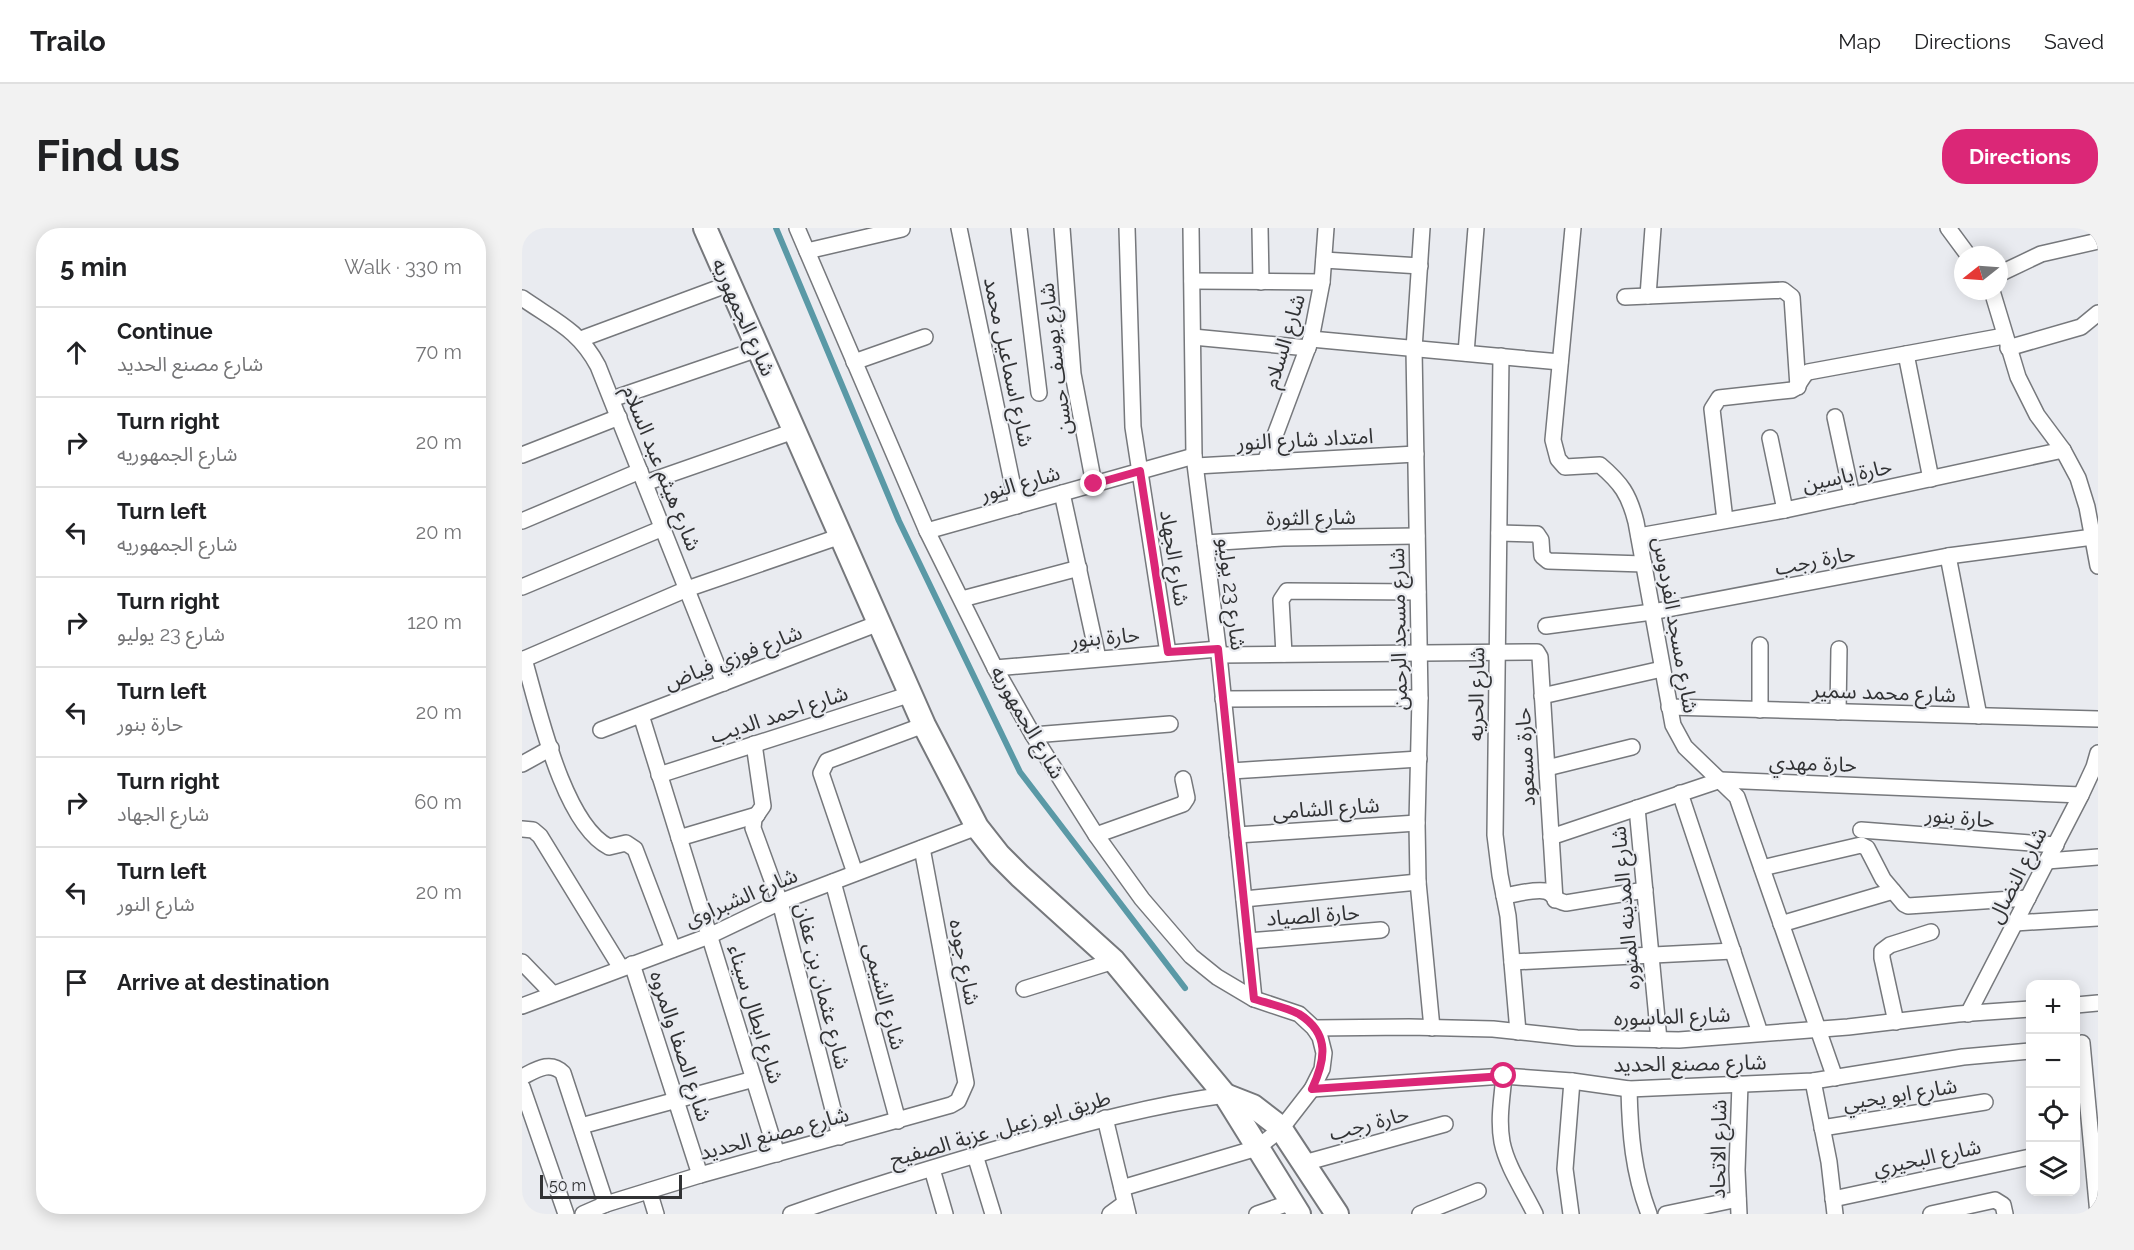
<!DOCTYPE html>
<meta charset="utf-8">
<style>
:root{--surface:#fff;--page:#f2f2f2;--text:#202124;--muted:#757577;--line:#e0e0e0;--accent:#db2777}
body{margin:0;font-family:Raleway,"Noto Sans Arabic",sans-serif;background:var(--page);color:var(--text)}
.controls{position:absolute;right:18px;bottom:18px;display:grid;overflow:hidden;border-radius:12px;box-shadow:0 3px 15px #0003}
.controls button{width:54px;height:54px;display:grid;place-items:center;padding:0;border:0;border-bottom:2px solid var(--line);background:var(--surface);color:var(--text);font:30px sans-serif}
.compass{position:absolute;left:1432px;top:18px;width:54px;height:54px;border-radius:50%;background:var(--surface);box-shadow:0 3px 15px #0003;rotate:253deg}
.scale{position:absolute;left:18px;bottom:15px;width:142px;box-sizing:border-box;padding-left:6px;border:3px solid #313234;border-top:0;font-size:16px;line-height:21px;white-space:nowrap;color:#313234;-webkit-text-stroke:4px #e9ebf0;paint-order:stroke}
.stop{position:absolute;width:18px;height:18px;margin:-14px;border:4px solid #db2777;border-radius:50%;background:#fff}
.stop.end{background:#db2777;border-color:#fff;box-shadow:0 2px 6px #0008}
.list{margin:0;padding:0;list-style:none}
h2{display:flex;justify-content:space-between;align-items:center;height:78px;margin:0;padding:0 24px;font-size:26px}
h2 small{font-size:20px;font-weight:400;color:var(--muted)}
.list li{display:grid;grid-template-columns:39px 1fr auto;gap:18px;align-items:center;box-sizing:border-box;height:90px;padding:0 24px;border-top:2px solid var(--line)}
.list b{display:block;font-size:22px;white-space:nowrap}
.list p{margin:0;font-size:20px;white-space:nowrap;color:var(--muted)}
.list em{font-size:20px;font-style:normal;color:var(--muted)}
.icon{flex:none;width:33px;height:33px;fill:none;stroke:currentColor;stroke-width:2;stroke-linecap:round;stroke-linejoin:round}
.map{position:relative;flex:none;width:1576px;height:986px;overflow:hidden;border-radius:24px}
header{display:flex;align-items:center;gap:36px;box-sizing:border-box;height:84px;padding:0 30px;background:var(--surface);border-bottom:2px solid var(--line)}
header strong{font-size:28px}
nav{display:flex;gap:33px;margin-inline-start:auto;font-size:21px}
.intro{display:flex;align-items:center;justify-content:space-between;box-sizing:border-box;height:144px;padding:0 36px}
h1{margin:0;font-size:42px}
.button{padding:15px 27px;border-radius:24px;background:var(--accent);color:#fff;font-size:21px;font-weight:700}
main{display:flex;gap:36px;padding:0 36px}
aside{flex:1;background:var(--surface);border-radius:24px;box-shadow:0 3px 15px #0003}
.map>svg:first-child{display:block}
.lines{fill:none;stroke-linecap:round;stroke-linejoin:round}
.stream{stroke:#5a99a6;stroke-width:6}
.minor-casing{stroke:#76787c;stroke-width:18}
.secondary-casing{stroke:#76787c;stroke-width:26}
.minor{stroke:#fff;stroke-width:15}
.secondary{stroke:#fff;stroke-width:22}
.route{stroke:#db2777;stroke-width:8}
.labels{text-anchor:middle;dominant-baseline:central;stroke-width:4.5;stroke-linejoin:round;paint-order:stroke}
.street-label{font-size:21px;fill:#313234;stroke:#e9ebf0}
</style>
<header>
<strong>Trailo</strong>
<nav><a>Map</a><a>Directions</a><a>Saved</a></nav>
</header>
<div class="intro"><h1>Find us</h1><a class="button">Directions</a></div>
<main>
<aside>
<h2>5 min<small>Walk · 330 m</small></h2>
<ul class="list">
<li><svg class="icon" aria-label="ahead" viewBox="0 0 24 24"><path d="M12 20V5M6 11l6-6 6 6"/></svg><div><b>Continue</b><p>شارع مصنع الحديد</p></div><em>70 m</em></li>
<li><svg class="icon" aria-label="right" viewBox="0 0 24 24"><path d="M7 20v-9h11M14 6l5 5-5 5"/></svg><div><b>Turn right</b><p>شارع الجمهوريه</p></div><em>20 m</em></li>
<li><svg class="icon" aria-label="left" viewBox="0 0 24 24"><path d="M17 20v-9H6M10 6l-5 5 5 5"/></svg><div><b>Turn left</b><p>شارع الجمهوريه</p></div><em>20 m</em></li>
<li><svg class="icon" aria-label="right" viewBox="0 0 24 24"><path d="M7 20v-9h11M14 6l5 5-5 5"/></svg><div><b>Turn right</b><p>شارع 23 يوليو</p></div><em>120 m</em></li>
<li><svg class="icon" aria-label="left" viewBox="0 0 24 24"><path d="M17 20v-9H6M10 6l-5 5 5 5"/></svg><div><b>Turn left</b><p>حارة بنور</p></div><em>20 m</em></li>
<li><svg class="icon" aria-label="right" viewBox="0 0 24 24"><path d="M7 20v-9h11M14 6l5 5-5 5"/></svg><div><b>Turn right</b><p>شارع الجهاد</p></div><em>60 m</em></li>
<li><svg class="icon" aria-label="left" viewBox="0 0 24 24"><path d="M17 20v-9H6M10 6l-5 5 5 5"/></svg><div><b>Turn left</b><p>شارع النور</p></div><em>20 m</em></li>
<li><svg class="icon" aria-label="arrive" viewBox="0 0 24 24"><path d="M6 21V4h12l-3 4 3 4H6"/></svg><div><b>Arrive at destination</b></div></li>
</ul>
</aside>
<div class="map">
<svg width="1576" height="986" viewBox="0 0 1576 986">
<rect width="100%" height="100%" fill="#e9ebf0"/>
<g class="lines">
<path class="stream" d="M254,0l123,293 121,251 165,216"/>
<g class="minor-casing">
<g id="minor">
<path d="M275,0l130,303 68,137 38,67 63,100 46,64 49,57 26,21 37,22 45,15 15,14 6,9 4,16 -2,16 -10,20 -31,40 -24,19 -135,40"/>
<path d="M437,0l58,278"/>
<path d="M497,0l20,165"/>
<path d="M540,0l11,146 21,110"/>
<path d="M605,0l6,199 35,226"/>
<path d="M669,0l3,228 25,199 35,344"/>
<path d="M738,0l1,54"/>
<path d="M900,0l-8,121 6,349 -3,125 1,59 14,146"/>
<path d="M1051,0l-20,212 5,19 7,8 35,-2c21,18 29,29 36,57l37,203 12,22 52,50 98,281"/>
<path d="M1426,0l20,27"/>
<path d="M285,23l95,-22"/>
<path d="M802,32l96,6"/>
<path d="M1477,46l42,-20 57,-13"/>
<path d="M670,53l130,1"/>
<path d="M1470,63l26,86 19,38 26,35 15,28 9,29 11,59"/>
<path d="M1126,68l5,-68"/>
<path d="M1103,69l158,-7 9,7 6,90"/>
<path d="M0,70c33,23 57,32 76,68l126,317"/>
<path d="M671,109l115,11"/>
<path d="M59,111l148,-55"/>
<path d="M789,111l249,23"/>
<path d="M1486,120l73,-21 17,-14"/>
<path d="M944,125l10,-125"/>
<path d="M1384,126l25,125"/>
<path d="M979,128l-6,479 5,40 8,41 10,116"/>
<path d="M332,134l71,-25"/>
<path d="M90,171l146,-50"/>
<path d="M1313,189l17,79"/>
<path d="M1248,210l15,72"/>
<path d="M0,227l97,-38"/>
<path d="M743,234l46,-123 11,-57 4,-54"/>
<path d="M674,238l220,-12"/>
<path d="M123,255l149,-52"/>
<path d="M540,265l36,165"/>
<path d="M1203,292l-13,-111 7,-11 73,-8c9,-4 8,-13 16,-18l196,-36"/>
<path d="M0,293l118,-50"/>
<path d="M405,303l267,-75"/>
<path d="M977,305l38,1 4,6 1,16 6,5 96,3"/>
<path d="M1117,308l146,-26 278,-60"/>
<path d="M683,315l78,-5 134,-2"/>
<path d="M1426,328l31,160"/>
<path d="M0,359l141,-59"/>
<path d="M440,371l117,-31"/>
<path d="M1024,398l106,-14 296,-56 145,-19"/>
<path d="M762,426l-3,-54 6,-9 131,1"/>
<path d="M697,427l318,-3 3,5 15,243"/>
<path d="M2,431c14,48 39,165 85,188l17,-4 9,6 38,100"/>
<path d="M0,432l165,-71 154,-53"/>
<path d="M473,440l223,-19"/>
<path d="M1020,468l120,-27"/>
<path d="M701,471l197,-1"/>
<path d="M1147,479l429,12"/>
<path d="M1238,482v-65"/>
<path d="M1316,484l1,-63"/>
<path d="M119,487l136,439"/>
<path d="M79,502l278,-107"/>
<path d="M511,507l137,-11"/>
<path d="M232,516l9,62 -9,13 -1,9 27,74 60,235"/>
<path d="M0,536l29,-16"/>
<path d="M1025,540l85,-21"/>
<path d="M709,543l188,-12"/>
<path d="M137,547l252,-81"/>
<path d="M1158,565l80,240"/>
<path d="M1115,580l22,232"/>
<path d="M0,601l11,1 7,6 81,132"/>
<path d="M1339,602l195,15"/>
<path d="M574,607l87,-31 4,-6 -4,-19"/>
<path d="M715,607l180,-12"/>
<path d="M1029,609l170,-57 360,15"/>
<path d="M157,610l78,-23"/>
<path d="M1525,633l51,-4"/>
<path d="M1240,640l99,-23 6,3 16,31 21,25 4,2 120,-8"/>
<path d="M333,645l-34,-100 6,-12 97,-36"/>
<path d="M311,654l65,239"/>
<path d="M982,668c13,-2 29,-7 41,-5 9,2 9,10 21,12l79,-13"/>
<path d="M722,671l174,-17"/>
<path d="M1493,695l83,-5"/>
<path d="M1259,696l112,-33"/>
<path d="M726,713l133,-11"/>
<path d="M0,734l30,31"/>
<path d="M990,734l221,-11"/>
<path d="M110,736l68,211"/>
<path d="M502,761l90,-28"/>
<path d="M1554,777l22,-2"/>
<path d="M0,778l187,-70 71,-34 197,-75"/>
<path d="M1446,786l113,-219 13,-28 4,-14"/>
<path d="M1374,794l-14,-64v-7l8,-6 41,-13"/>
<path d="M792,800l95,-1 84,2 84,9 102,2 169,-13 110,-13 72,-5"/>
<path d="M1560,815l16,171"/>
<path d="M982,848c-2,22 -6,44 -2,66 5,25 22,49 33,72"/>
<path d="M0,849c14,-7 28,-17 41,-4l43,131"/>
<path d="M1291,853l16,81 6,52"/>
<path d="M0,859l44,127"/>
<path d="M790,861l192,-13 68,5 57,8 184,-8 150,-24 67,-6"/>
<path d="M1107,861c1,45 4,83 20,125"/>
<path d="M583,890l23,96"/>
<path d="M59,898l173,-47"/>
<path d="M1300,900l163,-26"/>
<path d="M453,927l18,59"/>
<path d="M782,935l141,-39"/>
<path d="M410,941l13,45"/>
<path d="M127,963l7,23"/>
<path d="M1311,971l197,-42"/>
<path d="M61,986l23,-10 94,-29 251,-70 7,-4 8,-18 -44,-235"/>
<path d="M269,986c74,-26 150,-49 226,-71 69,-20 136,-38 208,-48"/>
<path d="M588,986l15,-11"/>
<path d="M735,986l35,-12"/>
<path d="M898,986l58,-23"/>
<path d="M1049,986l-6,-45 7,-88"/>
<path d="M1144,986l72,-15"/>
<path d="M1217,986l-2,-44 3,-86"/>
<path d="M1409,986l64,-14 8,5 2,9"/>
</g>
</g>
<g class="secondary-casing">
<g id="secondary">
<path d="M183,0l219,497 53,102 22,28 21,21 94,85 111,134 74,119"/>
<path d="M703,867l28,11 26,20 58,88"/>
</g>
</g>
<use href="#minor" class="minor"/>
<use href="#secondary" class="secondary"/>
</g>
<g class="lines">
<path class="route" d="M572,256l46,-13 28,181 50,-3 36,350c13,4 34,9 45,15 32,20 26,47 13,75l192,-13"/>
</g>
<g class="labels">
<g class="street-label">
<text transform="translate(222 89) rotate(66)">شارع الجمهوريه</text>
<text transform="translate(762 113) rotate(-73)">شارع السلام</text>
<text transform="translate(533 131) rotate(-97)">شارع يوسف حسن</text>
<text transform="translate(487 134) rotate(78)">شارع اسماعيل محمد</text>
<text transform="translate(783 211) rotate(-3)">امتداد شارع النور</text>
<text transform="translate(140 240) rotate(68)">شارع هيثم عبد السلام</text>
<text transform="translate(1325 247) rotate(-12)">حارة ياسين</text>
<text transform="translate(498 255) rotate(-16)">شارع النور</text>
<text transform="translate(789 289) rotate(-1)">شارع الثورة</text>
<text transform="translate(653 330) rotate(81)">شارع الجهاد</text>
<text transform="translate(1293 332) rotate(-11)">حارة رجب</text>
<text transform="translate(710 366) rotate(83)">شارع 23 يوليو</text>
<text transform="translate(1154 397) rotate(80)">شارع مسجد الفردوس</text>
<text transform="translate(876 401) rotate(-91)">شارع مسجد الرحمن</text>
<text transform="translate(583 409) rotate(-5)">حارة بنور</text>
<text transform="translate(211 429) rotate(-21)">شارع فوزي فياض</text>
<text transform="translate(1362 464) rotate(2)">شارع محمد سمير</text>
<text transform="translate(954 466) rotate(-89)">شارع الحريه</text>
<text transform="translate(257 486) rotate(-18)">شارع احمد الديب</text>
<text transform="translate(506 494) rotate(60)">شارع الجمهوريه</text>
<text transform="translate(1003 529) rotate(-93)">حارة مسعود</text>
<text transform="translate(1291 535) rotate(2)">حارة مهدي</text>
<text transform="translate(804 580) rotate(-4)">شارع الشامى</text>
<text transform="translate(1438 589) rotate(5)">حارة بنور</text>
<text transform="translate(1495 647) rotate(-63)">شارع النضال</text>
<text transform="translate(219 669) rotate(-23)">شارع الشبراوى</text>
<text transform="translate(1103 680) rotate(-95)">شارع المدينه المنوره</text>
<text transform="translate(791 687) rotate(-4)">حارة الصياد</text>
<text transform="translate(443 734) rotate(79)">شارع جوده</text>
<text transform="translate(301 758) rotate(76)">شارع عثمان بن عفان</text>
<text transform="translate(363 768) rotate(75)">شارع الشيمى</text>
<text transform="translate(234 786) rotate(73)">شارع ابطال سيناء</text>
<text transform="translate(1150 788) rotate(-2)">شارع الماسوره</text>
<text transform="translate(159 818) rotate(72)">شارع الصفا والمروه</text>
<text transform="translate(1168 835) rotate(-1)">شارع مصنع الحديد</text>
<text transform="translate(1378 866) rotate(-9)">شارع ابو يحيي</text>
<text transform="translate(847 895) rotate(-15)">حارة رجب</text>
<text transform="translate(478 900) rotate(-16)">طريق ابو زعبل, عزبة الصفيح</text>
<text transform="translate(252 905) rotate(-15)">شارع مصنع الحديد</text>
<text transform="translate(1196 921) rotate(-89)">شارع الاتحاد</text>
<text transform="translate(1405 929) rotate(-12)">شارع البحيري</text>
</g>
</g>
</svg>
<div class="controls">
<button>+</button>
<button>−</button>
<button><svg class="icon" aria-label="locate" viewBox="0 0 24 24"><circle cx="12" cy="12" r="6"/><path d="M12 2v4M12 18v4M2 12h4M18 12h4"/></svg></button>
<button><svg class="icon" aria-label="layers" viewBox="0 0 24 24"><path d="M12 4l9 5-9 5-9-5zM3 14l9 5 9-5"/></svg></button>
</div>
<svg class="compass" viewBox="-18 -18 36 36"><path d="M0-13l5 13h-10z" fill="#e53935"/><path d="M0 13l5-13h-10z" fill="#757577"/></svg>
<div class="scale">50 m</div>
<div class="stop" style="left:982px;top:848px"></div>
<div class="stop end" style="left:572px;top:256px"></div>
</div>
</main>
